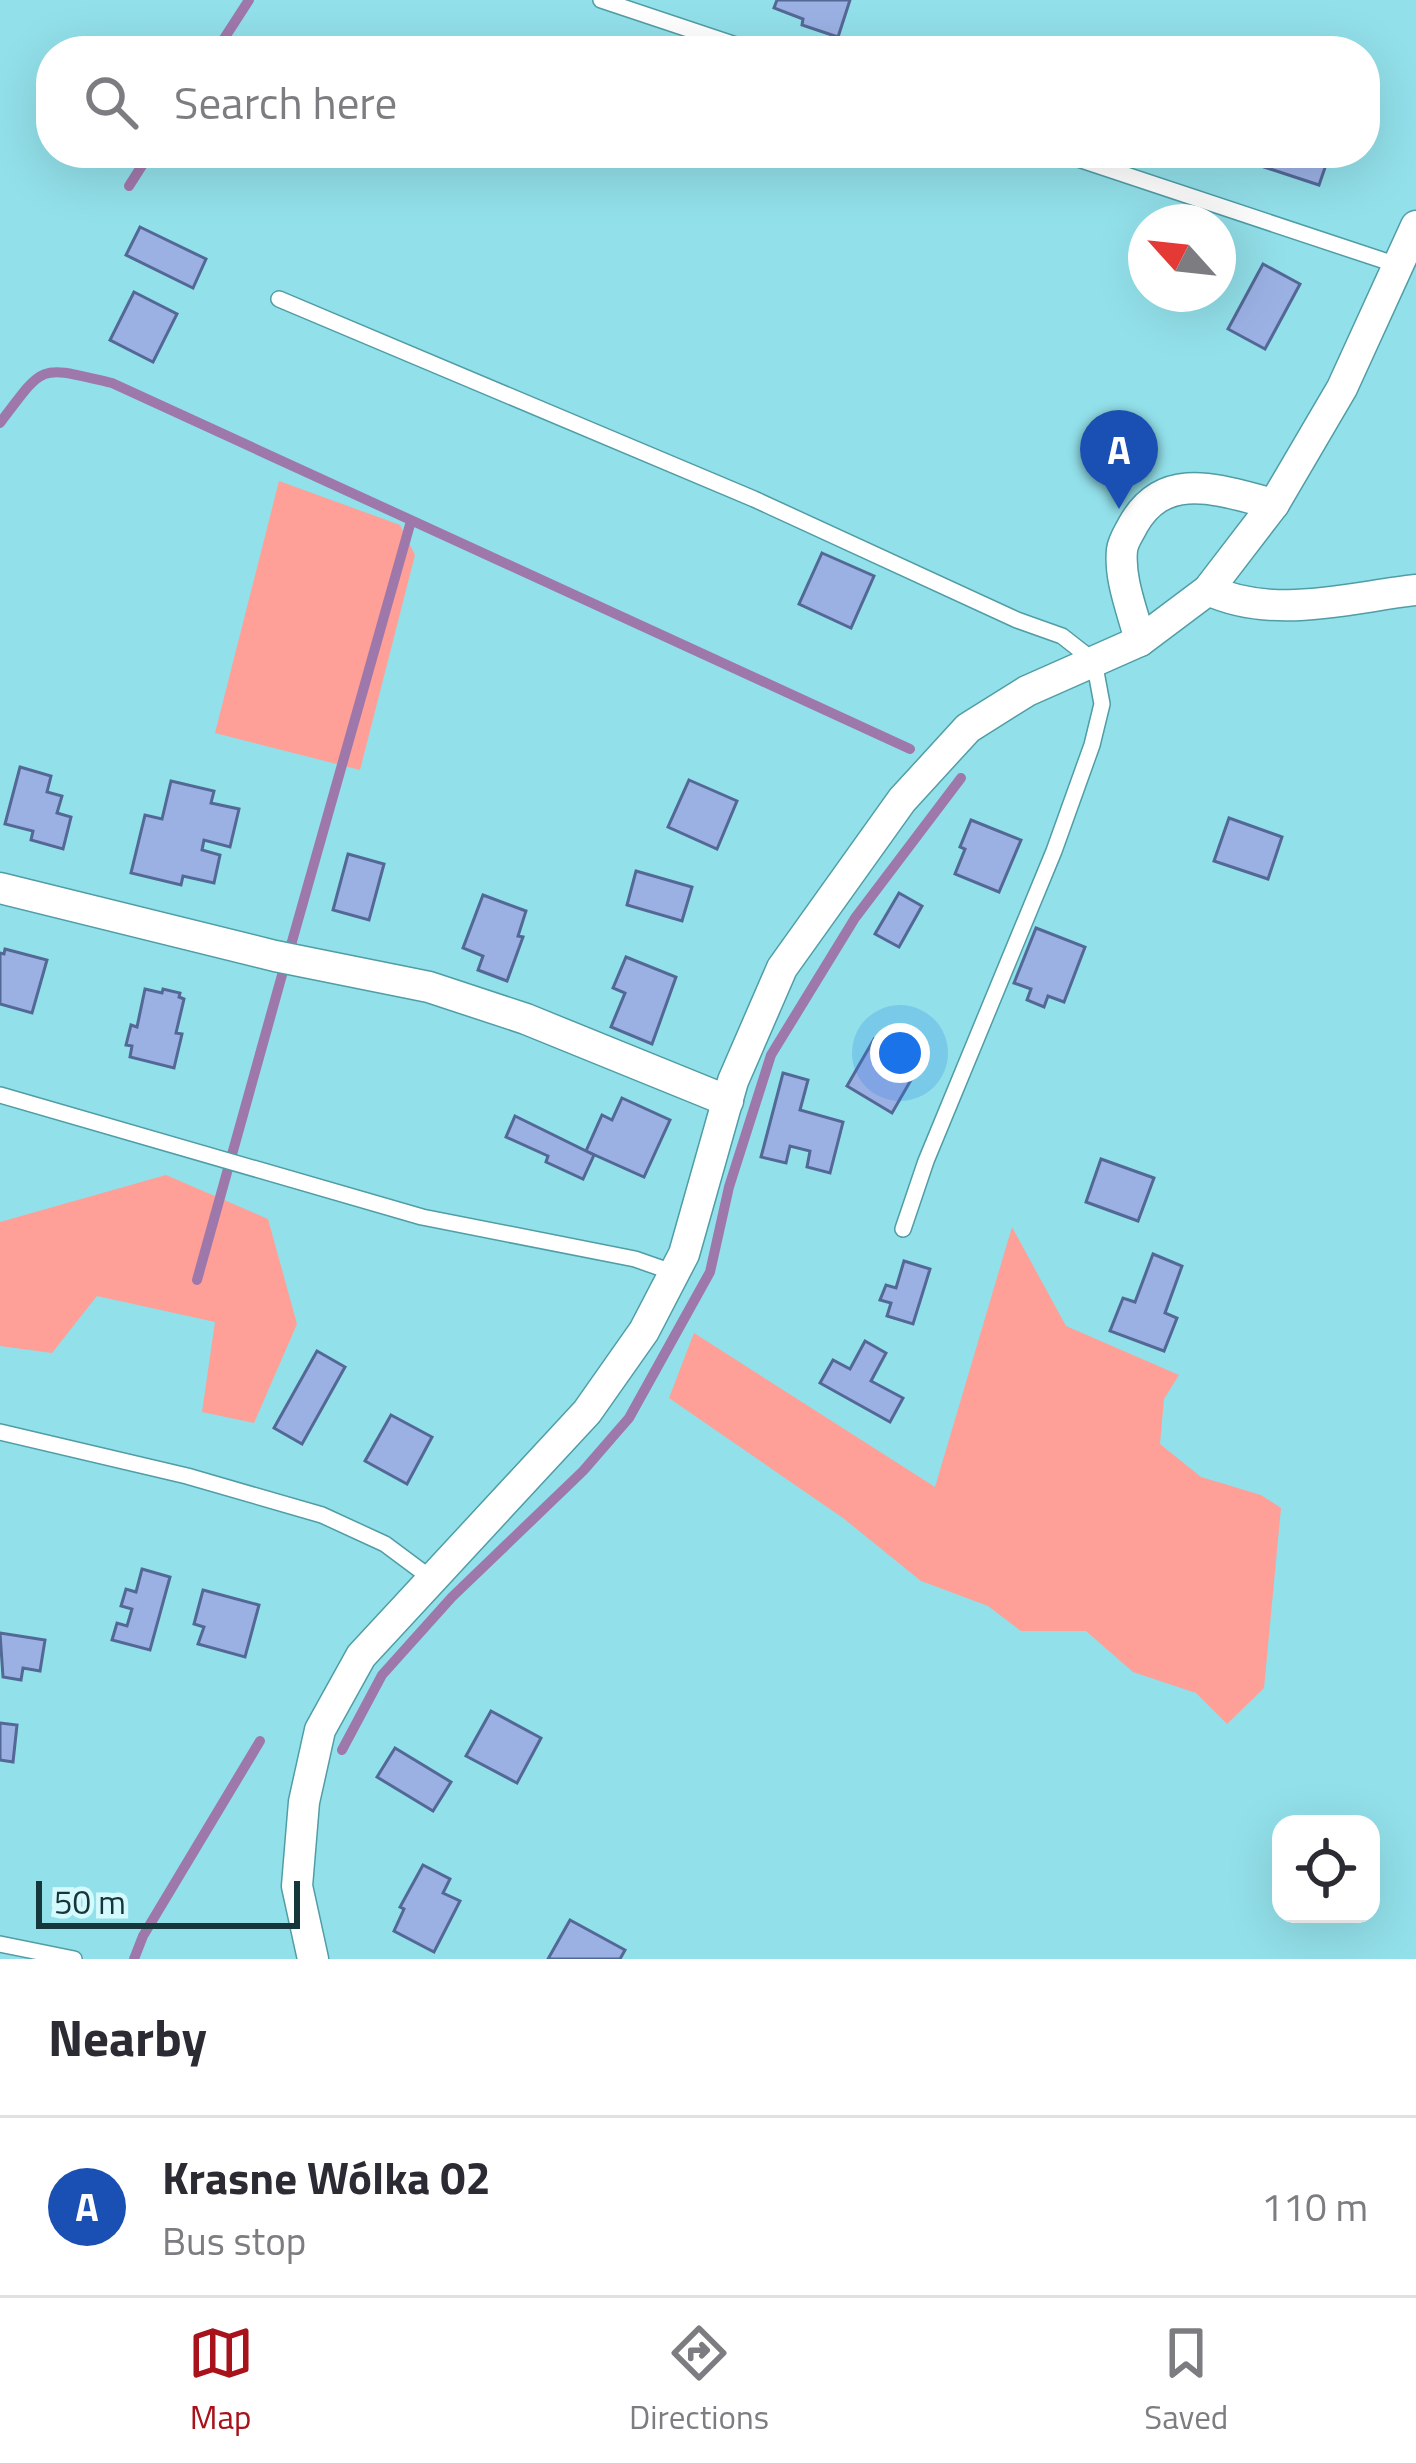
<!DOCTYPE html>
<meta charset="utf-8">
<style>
:root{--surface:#fff;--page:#f2f2f3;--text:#2b2b33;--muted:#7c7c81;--line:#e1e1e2;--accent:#a8121b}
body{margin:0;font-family:"Titillium Web",sans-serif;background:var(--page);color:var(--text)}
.controls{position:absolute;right:36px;bottom:36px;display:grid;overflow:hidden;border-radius:24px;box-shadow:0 12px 48px #0002}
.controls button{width:108px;height:108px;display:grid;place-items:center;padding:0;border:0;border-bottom:3px solid var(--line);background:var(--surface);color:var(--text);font:60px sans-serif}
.compass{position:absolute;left:1128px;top:204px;width:108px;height:108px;border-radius:50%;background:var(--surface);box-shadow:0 12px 48px #0002;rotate:297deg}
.scale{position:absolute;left:36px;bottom:30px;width:264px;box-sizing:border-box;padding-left:12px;border:6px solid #15363a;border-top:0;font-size:33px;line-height:42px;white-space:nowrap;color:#15363a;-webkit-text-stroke:9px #d5fafe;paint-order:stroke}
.you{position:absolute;left:900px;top:1053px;width:42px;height:42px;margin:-30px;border:9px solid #fff;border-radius:50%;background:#1a73e8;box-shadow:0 0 0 18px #1a73e833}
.badge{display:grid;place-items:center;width:78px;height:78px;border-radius:50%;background:var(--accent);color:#fff;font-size:39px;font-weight:700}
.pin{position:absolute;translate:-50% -99px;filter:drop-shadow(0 3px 6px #0008)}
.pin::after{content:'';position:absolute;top:63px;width:42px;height:36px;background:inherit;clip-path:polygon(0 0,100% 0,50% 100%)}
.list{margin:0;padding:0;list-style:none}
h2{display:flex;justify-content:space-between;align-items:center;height:156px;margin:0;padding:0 48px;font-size:51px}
h2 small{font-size:39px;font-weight:400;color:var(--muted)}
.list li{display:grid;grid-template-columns:78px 1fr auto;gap:36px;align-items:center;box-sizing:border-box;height:180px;padding:0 48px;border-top:3px solid var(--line)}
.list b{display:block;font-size:45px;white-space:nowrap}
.list p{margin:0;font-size:39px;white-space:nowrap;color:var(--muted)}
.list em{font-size:39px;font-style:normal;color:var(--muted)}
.icon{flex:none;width:66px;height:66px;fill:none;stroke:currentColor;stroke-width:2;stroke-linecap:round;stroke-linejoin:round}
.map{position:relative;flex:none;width:1416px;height:1959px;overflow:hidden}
.search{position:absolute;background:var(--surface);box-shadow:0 12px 48px #0002;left:36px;right:36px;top:36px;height:132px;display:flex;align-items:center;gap:30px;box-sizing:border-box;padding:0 42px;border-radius:48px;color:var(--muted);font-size:45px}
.sheet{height:336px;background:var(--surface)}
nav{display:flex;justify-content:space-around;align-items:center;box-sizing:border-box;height:168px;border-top:3px solid var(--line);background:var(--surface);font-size:33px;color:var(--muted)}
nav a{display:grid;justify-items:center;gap:6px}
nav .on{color:var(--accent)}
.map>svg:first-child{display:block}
.green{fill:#fea097}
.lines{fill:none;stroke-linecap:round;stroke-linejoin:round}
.stream{stroke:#9f78ab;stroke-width:10}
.building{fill:#9bb1e4;stroke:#546896;stroke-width:3}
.service-casing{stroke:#509da6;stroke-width:18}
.minor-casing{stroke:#509da6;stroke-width:33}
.service{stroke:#fff;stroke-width:15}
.minor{stroke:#fff;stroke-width:30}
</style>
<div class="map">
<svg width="1416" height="1959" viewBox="0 0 1416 1959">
<rect width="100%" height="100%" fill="#92e0ea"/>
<g class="green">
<path d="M279,481l121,44 15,30 -55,215 -145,-37z"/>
<path d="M166,1175l102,44 29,105 -43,99 -52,-11 13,-90 -118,-26 -45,57 -52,-7v-124z"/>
<path d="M1012,1227l54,99 113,49 -15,24 -4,45 41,33 60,18 20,13 -17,180 -37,36 -31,-31 -63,-21 -47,-41h-65l-33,-25 -67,-25 -78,-63 -174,-120 25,-65 241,154z"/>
</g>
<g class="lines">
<g class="stream">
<path d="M216,51l33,-51"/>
<path d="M129,186l21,-33"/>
<path d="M0,423c46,-61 38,-57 112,-40l798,366"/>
<path d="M291,945l120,-424"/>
<path d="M197,1280l85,-305"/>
<path d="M342,1750l40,-75 70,-78 131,-126 46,-53 81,-146 19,-85 42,-132 84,-137 106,-140"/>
<path d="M134,1959l9,-23 117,-195"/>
</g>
</g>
<g class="building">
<path d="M777,0h73l-12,37 -36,-12 1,-6 -29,-11z"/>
<path d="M1256,153h74l-11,32 -67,-22z"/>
<path d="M140,227l66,32 -13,29 -67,-33z"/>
<path d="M1263,264l37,20 -35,65 -37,-20z"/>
<path d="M134,292l43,22 -24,48 -43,-22z"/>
<path d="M822,553l52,23 -23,52 -52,-24z"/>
<path d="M20,767l31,9 -4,16 15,4 -5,17 14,4 -8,32 -32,-9 2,-9 -28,-7z"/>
<path d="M689,780l48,21 -20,48 -49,-22z"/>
<path d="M171,781l43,10 -3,12 28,6 -9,38 -26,-7 -2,10 18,5 -6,28 -31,-7 -2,9 -50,-12 14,-58 17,4z"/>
<path d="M1229,818l53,19 -14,42 -54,-18z"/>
<path d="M971,820l50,20 -22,52 -44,-18 10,-25 -5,-2z"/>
<path d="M348,854l36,10 -15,56 -36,-10z"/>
<path d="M636,871l56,16 -10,34 -55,-16z"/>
<path d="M899,893l23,13 -23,41 -24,-13z"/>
<path d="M483,895l43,16 -8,25 5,1 -16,44 -29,-11 5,-14 -20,-8z"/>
<path d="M1036,928l49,19 -21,55 -16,-6 -4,11 -17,-7 4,-11 -17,-6z"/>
<path d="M5,949l42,11 -15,53 -32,-9v-51l4,1z"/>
<path d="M626,957l50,20 -24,67 -41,-17 14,-34 -12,-5z"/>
<path d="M145,989l17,4 1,-4 17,4 -1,4 5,2 -8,34 6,1 -8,34 -44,-11 2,-11 -6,-1 5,-20 6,2z"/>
<path d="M874,1039l45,27 -27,47 -45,-27z"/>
<path d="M783,1073l25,7 -8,30 43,12 -13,51 -23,-6 3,-16 -20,-5 -4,17 -25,-6z"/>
<path d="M622,1098l48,22 -26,57 -58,-26 16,-36 10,5z"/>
<path d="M515,1116l79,39 -11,24 -37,-17 2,-6 -42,-19z"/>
<path d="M1101,1159l53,19 -16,43 -52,-19z"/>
<path d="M1153,1254l29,12 -17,47 12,5 -13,33 -54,-20 13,-33 12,4z"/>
<path d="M904,1261l26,8 -17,55 -26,-8 4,-13 -11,-3 6,-15 10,3z"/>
<path d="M865,1341l21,12 -15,28 32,17 -13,24 -70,-39 13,-23 17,9z"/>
<path d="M317,1351l28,16 -43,77 -28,-16z"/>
<path d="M391,1415l41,22 -25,47 -42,-23z"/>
<path d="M142,1569l28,8 -20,73 -38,-10 5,-17 10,3 5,-17 -11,-3 5,-17 10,3z"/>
<path d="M203,1590l56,15 -14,52 -47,-13 6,-17 -10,-3z"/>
<path d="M0,1633l45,7 -5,31 -17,-3 -2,12 -18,-3z"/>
<path d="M491,1711l50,27 -24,45 -51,-27z"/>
<path d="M0,1723l17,2 -4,37 -13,-2z"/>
<path d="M395,1748l56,34 -18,29 -56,-34z"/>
<path d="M423,1865l27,14 -7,14 17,8 -26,51 -40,-21 10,-22 -4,-2z"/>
<path d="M570,1920l55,30 -5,9h-72z"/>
</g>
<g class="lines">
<g class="service-casing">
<g id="service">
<path d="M601,0l153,51"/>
<path d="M1060,153l340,113"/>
<path d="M279,299l475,200 263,121 45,16 32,25 8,43 -10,41 -38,106 -128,310 -23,68"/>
<path d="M0,1095l422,122 213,42 40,14"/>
<path d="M0,1432l187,44 135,39 63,29 47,35"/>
<path d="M0,1944l74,15"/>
</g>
</g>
<g class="minor-casing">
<g id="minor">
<path d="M1208,590c66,30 138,8 208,0"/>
<path d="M1140,641c-7,-29 -21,-61 -18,-91 1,-9 7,-17 11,-25 32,-57 88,-34 141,-21"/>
<path d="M0,888l275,68 154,31 97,32 202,82"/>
<path d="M313,1959l-16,-73 7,-84 16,-72 41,-74 226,-244 57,-81 40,-77 49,-173 49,-113 120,-168 66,-72 59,-37 113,-50 68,-51 66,-86 68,-116 74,-162"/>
</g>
</g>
<use href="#service" class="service"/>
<use href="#minor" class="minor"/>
</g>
</svg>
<div class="controls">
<button><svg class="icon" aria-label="locate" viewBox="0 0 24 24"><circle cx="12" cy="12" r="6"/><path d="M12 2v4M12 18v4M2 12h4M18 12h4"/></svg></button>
</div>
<svg class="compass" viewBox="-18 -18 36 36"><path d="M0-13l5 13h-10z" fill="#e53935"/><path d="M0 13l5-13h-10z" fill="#7c7c81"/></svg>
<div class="scale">50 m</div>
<div class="you"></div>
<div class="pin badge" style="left:1119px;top:509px;background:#1a4fb4">A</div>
<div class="search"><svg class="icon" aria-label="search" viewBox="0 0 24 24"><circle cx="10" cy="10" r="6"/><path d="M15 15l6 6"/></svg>Search here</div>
</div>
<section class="sheet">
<h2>Nearby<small></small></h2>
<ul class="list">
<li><span class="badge" style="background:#1a4fb4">A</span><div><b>Krasne Wólka 02</b><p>Bus stop</p></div><em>110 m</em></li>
</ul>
</section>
<nav>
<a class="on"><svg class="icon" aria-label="map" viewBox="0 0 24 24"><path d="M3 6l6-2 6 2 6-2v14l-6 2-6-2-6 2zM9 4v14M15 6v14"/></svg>Map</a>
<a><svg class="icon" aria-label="directions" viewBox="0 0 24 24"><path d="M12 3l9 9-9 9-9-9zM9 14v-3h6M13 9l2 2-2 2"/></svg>Directions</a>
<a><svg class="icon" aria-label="saved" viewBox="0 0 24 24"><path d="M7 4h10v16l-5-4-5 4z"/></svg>Saved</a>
</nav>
